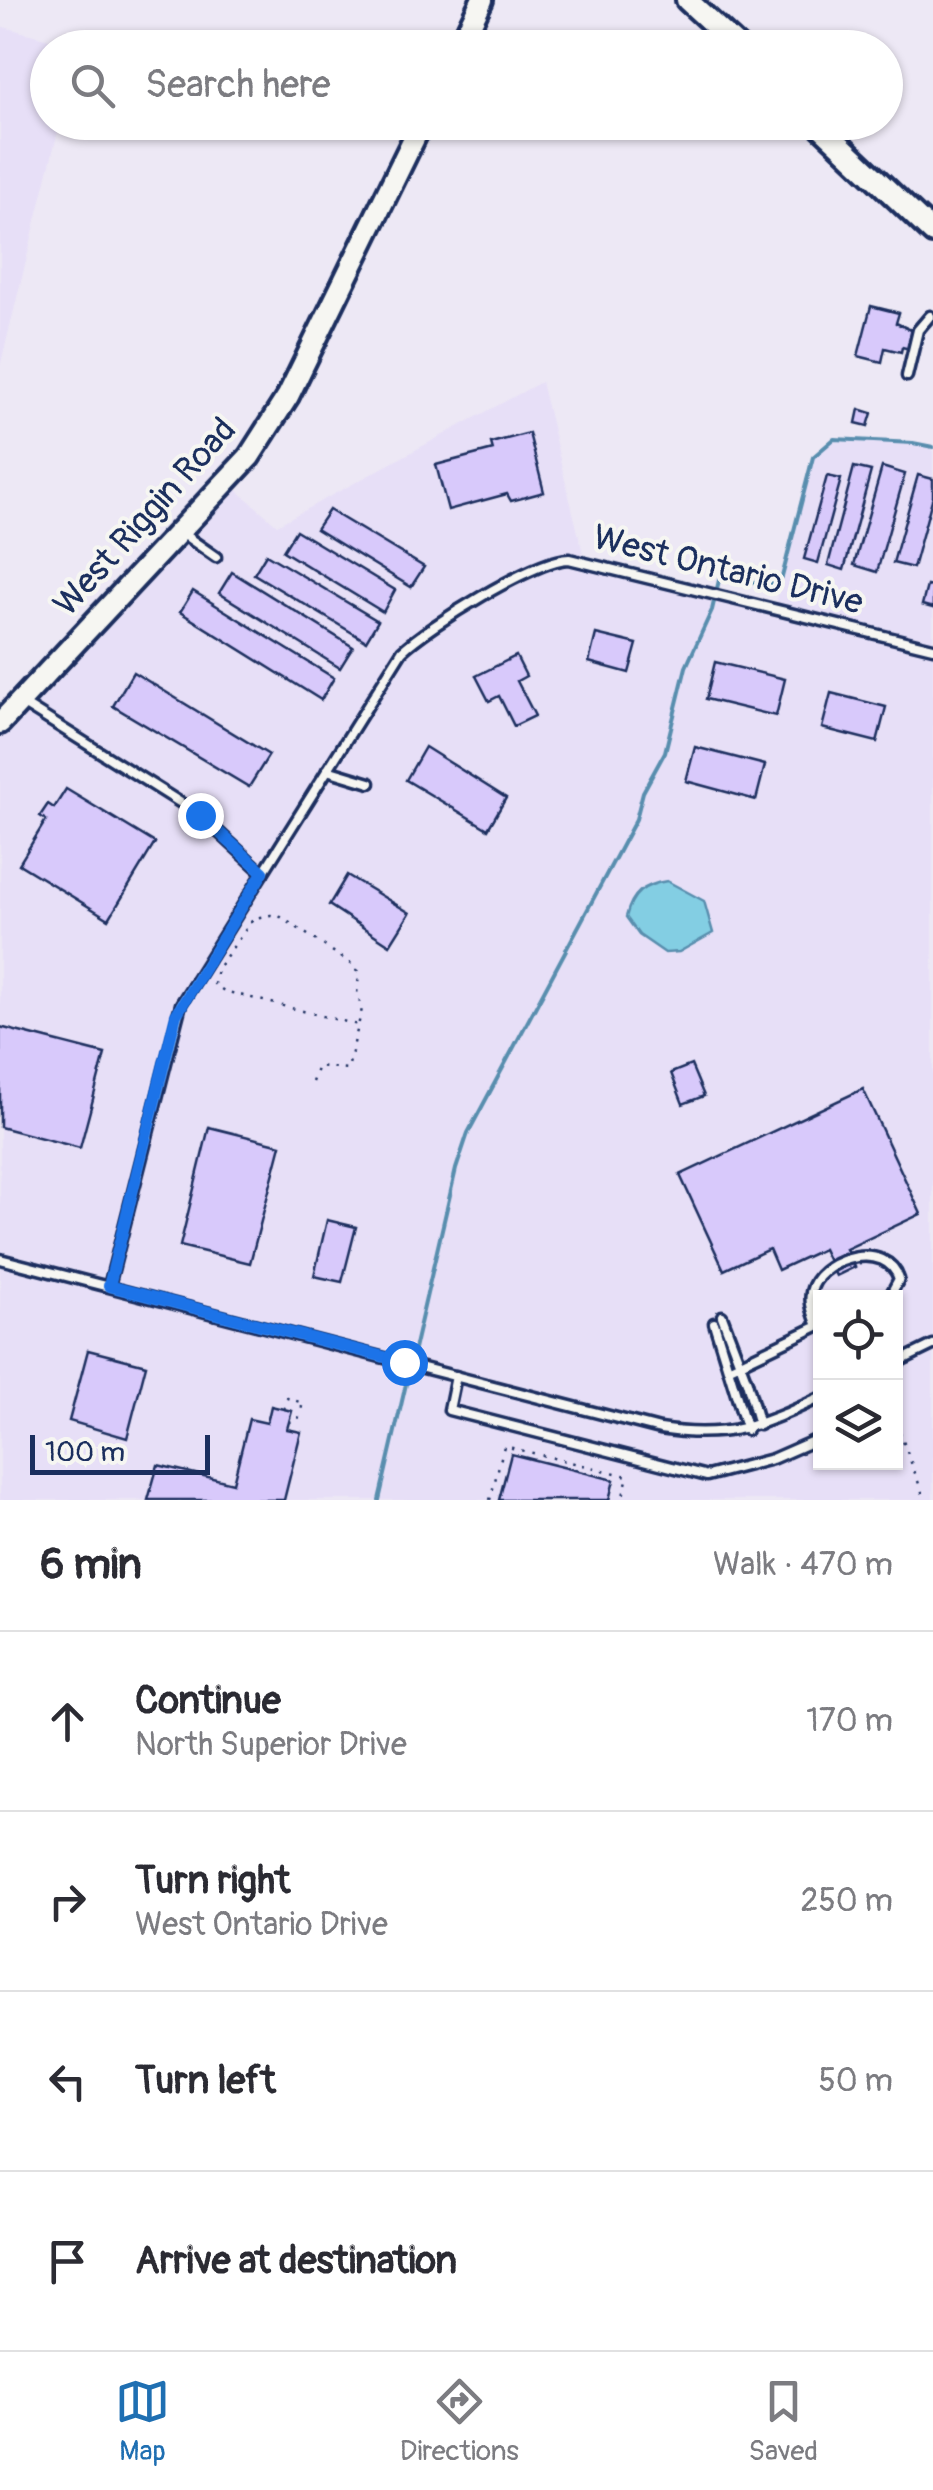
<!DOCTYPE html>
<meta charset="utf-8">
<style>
:root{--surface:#fff;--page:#f7f7f7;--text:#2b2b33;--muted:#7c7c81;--line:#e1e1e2;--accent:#1f6fb2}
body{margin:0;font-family:Pangolin,sans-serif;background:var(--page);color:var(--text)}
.controls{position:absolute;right:30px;bottom:30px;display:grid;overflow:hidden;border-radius:0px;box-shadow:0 2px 8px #0004}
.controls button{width:90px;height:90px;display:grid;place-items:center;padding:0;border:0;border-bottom:2px solid var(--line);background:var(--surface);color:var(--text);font:50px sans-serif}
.scale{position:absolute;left:30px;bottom:25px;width:180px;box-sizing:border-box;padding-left:10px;border:5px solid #1b2f5e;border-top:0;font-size:28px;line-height:35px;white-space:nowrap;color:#1b2f5e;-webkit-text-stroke:8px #f6f6f2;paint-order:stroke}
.stop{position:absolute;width:30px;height:30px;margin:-22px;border:8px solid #1a73e8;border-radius:50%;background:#fff}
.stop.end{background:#1a73e8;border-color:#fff;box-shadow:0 2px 10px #0008}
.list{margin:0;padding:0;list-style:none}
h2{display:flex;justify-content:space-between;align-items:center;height:130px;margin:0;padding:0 40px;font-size:42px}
h2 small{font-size:32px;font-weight:400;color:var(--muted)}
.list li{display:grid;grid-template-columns:65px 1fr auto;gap:30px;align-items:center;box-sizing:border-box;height:180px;padding:0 40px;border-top:2px solid var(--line)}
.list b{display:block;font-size:38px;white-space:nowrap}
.list p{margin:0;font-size:32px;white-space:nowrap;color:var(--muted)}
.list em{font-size:32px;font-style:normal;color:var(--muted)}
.icon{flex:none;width:55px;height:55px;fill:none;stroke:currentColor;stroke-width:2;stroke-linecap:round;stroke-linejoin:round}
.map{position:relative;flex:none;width:933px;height:1500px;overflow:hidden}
.search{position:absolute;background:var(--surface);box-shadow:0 2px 8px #0004;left:30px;right:30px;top:30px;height:110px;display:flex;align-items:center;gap:25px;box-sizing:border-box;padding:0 35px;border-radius:55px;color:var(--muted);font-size:38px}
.sheet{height:850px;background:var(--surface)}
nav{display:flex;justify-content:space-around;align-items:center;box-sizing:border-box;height:140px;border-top:2px solid var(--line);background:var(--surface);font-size:28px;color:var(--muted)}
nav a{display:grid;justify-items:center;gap:5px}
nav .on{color:var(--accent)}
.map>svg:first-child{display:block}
.built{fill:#e7dff7;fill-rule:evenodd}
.water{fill:#83cee3;stroke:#598eae;stroke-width:2.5}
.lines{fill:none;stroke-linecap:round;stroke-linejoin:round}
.stream{stroke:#598eae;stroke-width:4}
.building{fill:#d8c9fb;stroke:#1b2f5e;stroke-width:2.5}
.lane-casing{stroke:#1b2f5e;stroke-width:15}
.secondary-casing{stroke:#1b2f5e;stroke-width:28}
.path{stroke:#1b2f5e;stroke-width:2.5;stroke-dasharray:2.5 8;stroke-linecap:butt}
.lane{stroke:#f6f6f2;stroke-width:8}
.secondary{stroke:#f6f6f2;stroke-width:20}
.route{stroke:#1a73e8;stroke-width:12}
.labels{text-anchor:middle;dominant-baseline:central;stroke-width:8;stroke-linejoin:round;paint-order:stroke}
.street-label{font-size:35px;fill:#1b2f5e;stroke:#f6f6f2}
</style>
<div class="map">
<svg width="933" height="1500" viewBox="0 0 933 1500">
<rect width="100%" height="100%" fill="#ede8f5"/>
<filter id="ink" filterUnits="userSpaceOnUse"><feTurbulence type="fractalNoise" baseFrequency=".01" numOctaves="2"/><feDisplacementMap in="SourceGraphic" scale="20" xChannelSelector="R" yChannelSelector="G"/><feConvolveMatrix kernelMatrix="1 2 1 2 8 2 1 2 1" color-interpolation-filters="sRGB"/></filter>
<g filter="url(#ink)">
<g class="built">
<path d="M0,26l79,21 -31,1v74l12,1 -60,244z"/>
<path d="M541,382l44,179 190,46 38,-150 21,-18 79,4 20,4v1053h-933v-776l228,-242 49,43zM820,1298h76v164h-76z"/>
</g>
<path class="water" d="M667,881l37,20 9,32 -34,19 -14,1 -26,-18 -13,-18c6,-24 17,-32 41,-36z"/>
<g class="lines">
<path class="stream" d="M379,1500l77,-331 12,-36 168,-314 7,-27 22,-40 21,-85 26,-57 7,-30 6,-6 43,12 14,-9 31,-120 21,-18 79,4 20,4"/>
</g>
<g class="building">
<path d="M871,306l28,7 -3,10 26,12 -4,16 -16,-4 -1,5 -16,-4 -3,14 -24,-6z"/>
<path d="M859,409l13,4 -4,13 -12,-3z"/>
<path d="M529,433l15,59 -33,9 -4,-7 -59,16 -12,-45 57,-15 -2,-7z"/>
<path d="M854,467l17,4 -27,99 -16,-5z"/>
<path d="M882,467l23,7 -28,98 -23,-7z"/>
<path d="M918,475l15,4v17l-20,72 -20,-5z"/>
<path d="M827,476l14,3 -23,84 -14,-4z"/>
<path d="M329,510l95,57 -13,20 -95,-58z"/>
<path d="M296,530l99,60 -12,22 -100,-61z"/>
<path d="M266,554l112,67 -12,20 -112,-67z"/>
<path d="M232,572l121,75 -13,21 -121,-75z"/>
<path d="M927,586l6,1v21l-11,-3z"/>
<path d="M193,591l141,87 -13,22 -141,-88z"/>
<path d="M596,634l41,10 -8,29 -40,-11z"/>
<path d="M516,656l10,20 -9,5 18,35 -21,10 -15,-30 -10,5 -13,-25z"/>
<path d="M715,662l70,17 -9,37 -70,-17z"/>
<path d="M133,672l136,83 -20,32 -136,-81z"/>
<path d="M831,693l55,14 -9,35 -55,-14z"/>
<path d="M425,747l81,51 -18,31 -82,-49z"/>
<path d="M695,747l70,18 -9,35 -70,-19z"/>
<path d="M66,789l89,54 -46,76 -90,-55 27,-44 -6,-4 8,-12 6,4z"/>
<path d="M347,875l63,38 -20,32 -61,-40z"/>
<path d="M0,1027l105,27 -25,94 -80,-21z"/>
<path d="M691,1065l13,31 -21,8 -12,-31z"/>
<path d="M863,1089l58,125 -75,35 9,18 -19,9 -13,-27 -45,21 -9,-21 -45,21 -44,-95z"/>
<path d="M209,1127l72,18 -31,118 -70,-17z"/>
<path d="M327,1220l29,7 -14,55 -28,-6z"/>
<path d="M88,1350l58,15 -19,73 -58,-17z"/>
<path d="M271,1406l21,5 -5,18 14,3 -17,68h-136l10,-35 75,18 16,-64 18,4z"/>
<path d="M511,1454l103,26 -5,20h-110z"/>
</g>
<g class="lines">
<g class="lane-casing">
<g id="lane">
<path d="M907,376l11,-46 12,-14"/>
<path d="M183,534l33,23"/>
<path d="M22,703l178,112 63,58"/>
<path d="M327,770l43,13"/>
<path d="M0,1259l660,170c67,11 100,-3 160,-31"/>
<path d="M109,1286l72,-282 221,-353c26,-25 132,-91 167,-92l364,89"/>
<path d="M722,1316l25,66 12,43"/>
<path d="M714,1323l33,107"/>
<path d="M896,1363l37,-18"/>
<path d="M730,1368l88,-42c-5,-13 -11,-27 -5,-40 12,-28 73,-46 86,-7l-7,13"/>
<path d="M456,1376l-7,34 258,66 65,-17 48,-21"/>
</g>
</g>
<g class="secondary-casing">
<g id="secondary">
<path d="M687,0l52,48"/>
<path d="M459,48l23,-48"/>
<path d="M816,122l117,111"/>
<path d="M0,723l249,-266 39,-61 134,-274"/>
</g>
</g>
<g class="path">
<path d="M312,1082l6,-16 30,3 14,-60 -5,-15 2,-19 -3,-8 -75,-50 -10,-2 -17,3 -37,51 -3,15 10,7 134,34"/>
<path d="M284,1409l3,-11 16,5 -5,17 -9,2"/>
<path d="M896,1422l29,78"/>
<path d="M490,1500l14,-54 124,30 -6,24"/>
</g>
<use href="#lane" class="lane"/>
<use href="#secondary" class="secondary"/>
</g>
</g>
<g class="lines" filter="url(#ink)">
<path class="route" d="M200,815l63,57 -87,143 -67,271 295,76"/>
</g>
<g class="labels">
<g class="street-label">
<text transform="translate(145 517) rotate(-48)">West Riggin Road</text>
<text transform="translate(728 570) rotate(14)">West Ontario Drive</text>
</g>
</g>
</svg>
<div class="controls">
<button><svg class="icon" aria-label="locate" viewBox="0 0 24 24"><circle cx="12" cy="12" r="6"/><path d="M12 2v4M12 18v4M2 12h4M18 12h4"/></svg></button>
<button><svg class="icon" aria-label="layers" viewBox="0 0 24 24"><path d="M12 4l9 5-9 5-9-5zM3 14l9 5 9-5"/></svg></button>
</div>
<div class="scale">100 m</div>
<div class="stop" style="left:404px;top:1362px"></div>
<div class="stop end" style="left:200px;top:815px"></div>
<div class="search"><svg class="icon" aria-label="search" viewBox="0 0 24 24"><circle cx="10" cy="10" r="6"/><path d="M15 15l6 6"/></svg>Search here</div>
</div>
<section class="sheet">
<h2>6 min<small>Walk · 470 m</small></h2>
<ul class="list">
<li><svg class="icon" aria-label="ahead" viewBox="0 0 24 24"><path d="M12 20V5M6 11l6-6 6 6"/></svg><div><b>Continue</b><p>North Superior Drive</p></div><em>170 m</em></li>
<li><svg class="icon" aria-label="right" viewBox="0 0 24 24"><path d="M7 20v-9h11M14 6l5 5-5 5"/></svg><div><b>Turn right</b><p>West Ontario Drive</p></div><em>250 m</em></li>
<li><svg class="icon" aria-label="left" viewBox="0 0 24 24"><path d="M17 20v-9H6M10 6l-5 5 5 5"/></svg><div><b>Turn left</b></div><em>50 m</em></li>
<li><svg class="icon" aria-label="arrive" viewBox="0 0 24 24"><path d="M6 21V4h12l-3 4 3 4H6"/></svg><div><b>Arrive at destination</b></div></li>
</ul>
</section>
<nav>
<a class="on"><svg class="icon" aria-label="map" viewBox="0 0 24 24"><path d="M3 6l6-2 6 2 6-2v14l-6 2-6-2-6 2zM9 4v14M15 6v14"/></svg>Map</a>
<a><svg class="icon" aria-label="directions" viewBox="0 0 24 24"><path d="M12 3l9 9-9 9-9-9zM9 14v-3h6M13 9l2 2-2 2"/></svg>Directions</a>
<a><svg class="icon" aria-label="saved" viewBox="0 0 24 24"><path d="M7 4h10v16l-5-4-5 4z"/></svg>Saved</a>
</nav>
